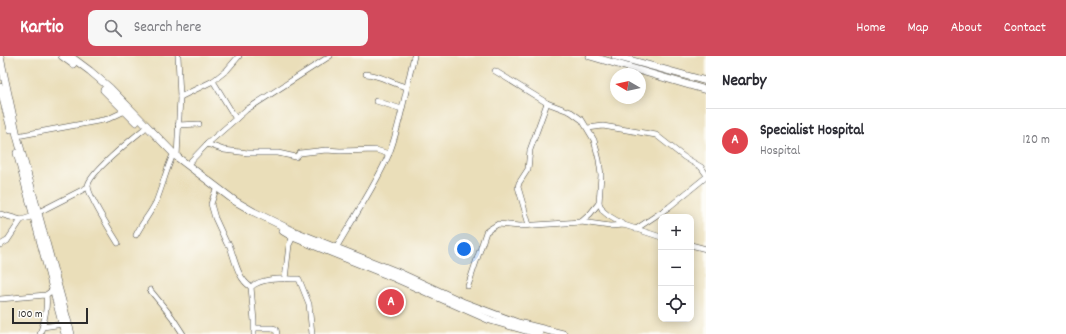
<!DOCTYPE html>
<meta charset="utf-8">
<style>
:root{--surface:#fff;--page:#f7f7f7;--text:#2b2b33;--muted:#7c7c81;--line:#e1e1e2;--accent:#d1495b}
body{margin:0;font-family:Dekko,sans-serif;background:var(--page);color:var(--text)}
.controls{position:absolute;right:12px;bottom:12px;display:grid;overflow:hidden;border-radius:8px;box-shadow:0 2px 10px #0003}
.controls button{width:36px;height:36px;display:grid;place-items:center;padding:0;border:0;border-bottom:1px solid var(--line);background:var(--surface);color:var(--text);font:20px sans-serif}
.compass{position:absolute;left:610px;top:12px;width:36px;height:36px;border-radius:50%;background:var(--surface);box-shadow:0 2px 10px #0003;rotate:279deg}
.scale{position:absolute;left:12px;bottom:10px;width:76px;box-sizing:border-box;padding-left:4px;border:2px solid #2b2b2b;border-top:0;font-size:11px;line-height:14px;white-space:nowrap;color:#2b2b2b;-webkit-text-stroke:3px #fdfcf7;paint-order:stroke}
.you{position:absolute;left:464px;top:193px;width:14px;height:14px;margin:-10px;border:3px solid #fff;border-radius:50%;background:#1a73e8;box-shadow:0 0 0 6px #1a73e833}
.badge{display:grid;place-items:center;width:26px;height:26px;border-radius:50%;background:var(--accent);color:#fff;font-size:13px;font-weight:700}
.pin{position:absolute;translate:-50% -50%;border:2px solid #fff;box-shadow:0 1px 4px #0006}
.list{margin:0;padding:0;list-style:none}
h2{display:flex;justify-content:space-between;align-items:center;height:52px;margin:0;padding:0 16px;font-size:17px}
h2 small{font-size:13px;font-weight:400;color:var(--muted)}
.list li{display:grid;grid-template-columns:26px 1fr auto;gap:12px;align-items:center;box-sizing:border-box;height:64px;padding:0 16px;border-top:1px solid var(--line)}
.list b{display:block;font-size:15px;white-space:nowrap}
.list p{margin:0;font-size:13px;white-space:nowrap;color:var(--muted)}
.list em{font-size:13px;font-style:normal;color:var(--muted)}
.icon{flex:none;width:22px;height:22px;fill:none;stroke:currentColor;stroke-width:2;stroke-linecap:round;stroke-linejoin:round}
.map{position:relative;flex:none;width:706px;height:278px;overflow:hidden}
header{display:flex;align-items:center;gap:24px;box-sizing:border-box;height:56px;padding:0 20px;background:var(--accent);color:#fff}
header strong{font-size:19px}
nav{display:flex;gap:22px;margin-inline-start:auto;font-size:14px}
.search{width:280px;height:36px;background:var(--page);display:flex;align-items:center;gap:10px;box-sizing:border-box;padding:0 14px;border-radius:8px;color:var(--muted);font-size:15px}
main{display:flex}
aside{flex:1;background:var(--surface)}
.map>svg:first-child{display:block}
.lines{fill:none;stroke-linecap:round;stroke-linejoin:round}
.street-casing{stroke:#484640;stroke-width:6}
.secondary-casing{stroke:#484640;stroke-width:8}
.street{stroke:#fff;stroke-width:5}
.secondary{stroke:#fff;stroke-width:7}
</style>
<header>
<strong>Kartio</strong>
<div class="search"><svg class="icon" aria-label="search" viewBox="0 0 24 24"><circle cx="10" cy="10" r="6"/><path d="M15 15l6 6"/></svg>Search here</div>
<nav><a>Home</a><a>Map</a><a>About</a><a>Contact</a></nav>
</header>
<main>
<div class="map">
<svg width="706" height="278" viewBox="0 0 706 278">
<rect width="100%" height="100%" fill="#fdfcf7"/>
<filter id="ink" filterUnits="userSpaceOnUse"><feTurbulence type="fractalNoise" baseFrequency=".025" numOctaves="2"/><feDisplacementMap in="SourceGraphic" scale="8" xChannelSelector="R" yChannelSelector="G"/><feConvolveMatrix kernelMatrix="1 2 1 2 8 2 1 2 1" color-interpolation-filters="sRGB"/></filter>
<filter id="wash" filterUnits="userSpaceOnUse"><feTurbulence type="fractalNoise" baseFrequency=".012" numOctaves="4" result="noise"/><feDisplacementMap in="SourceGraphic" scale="16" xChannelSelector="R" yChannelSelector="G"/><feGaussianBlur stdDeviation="0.9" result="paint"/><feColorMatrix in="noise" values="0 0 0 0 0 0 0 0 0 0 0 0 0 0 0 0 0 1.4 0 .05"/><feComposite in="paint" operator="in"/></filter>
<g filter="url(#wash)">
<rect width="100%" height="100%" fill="#eadeb9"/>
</g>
<g filter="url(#ink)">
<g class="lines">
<g class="street-casing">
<g id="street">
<path d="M495,15l52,32 24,9 11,8 12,20 5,20 2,15 -2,28 4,8 6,5 15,9"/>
<path d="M366,18c15,1 26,10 41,13"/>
<path d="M213,25l23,38"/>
<path d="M180,41l33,-16 14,-11 12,-14"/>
<path d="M376,45l26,8"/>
<path d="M178,69l21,-1"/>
<path d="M588,72l15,-2 53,9 28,22 17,10 5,7"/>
<path d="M17,80l81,-15 10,-2 17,-8"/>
<path d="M207,88l17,6 24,3h30l18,4 4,-4 26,-3 14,1 36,-1 13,4"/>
<path d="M177,101l3,-60 -2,-41"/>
<path d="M187,109l20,-21 39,-34 84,-54"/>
<path d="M215,136l-4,12 4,14 12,26h2c6,15 8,34 22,43"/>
<path d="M39,156l49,-25"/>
<path d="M0,158l21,6"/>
<path d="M581,166l9,-8 9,-11"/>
<path d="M529,169l-11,-38 1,-4 9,-14 2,-19 17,-47"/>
<path d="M636,173l33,-22 37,-30"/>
<path d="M136,179c6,-12 14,-21 20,-33 6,-15 10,-31 16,-45"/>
<path d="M118,187c-6,-10 -30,-47 -30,-57 0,-12 45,-48 56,-57"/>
<path d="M0,189l7,-4 14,-21 13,-4"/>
<path d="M691,189l15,4"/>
<path d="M335,194c18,-32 40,-63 54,-96 12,-31 17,-66 25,-98"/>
<path d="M285,223l4,-34 4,-8"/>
<path d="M468,230l18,-54 4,-3 8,-5 22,2 61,-4 29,4 14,-1 37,12"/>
<path d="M150,234l22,27 11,17"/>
<path d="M0,243l46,-4 8,-6"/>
<path d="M43,271l20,-3"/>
<path d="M255,272h17l4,1 1,5"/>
<path d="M40,278c4,-12 8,-27 6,-39"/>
<path d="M254,278v-13l-3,-34c12,-10 33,-8 48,-8l10,25 3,30"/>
</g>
</g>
<g class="secondary-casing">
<g id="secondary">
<path d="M62,0l11,8"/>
<path d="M70,0l20,15 20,17 67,69 58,44 19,11 39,19 104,41 65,30 56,21 45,11"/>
<path d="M590,0l116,34"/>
<path d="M615,0l91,25"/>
<path d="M0,1l17,79 54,198"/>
<path d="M0,31l11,42"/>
<path d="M104,34l32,32"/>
<path d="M17,97l48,181"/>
<path d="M283,175l10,6 102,41 95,42 49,14"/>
</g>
</g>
<use href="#street" class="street"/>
<use href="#secondary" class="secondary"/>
</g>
</g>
</svg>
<div class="controls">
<button>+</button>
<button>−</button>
<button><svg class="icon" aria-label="locate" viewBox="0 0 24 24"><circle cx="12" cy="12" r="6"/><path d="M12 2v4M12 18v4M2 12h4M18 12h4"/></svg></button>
</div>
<svg class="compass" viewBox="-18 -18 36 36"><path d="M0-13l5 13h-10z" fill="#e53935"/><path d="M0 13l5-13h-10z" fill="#7c7c81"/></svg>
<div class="scale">100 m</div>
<div class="you"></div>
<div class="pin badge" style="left:391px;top:246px;background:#e0444e">A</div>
</div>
<aside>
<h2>Nearby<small></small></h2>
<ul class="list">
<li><span class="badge" style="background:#e0444e">A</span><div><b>Specialist Hospital</b><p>Hospital</p></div><em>120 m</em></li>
</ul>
</aside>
</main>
